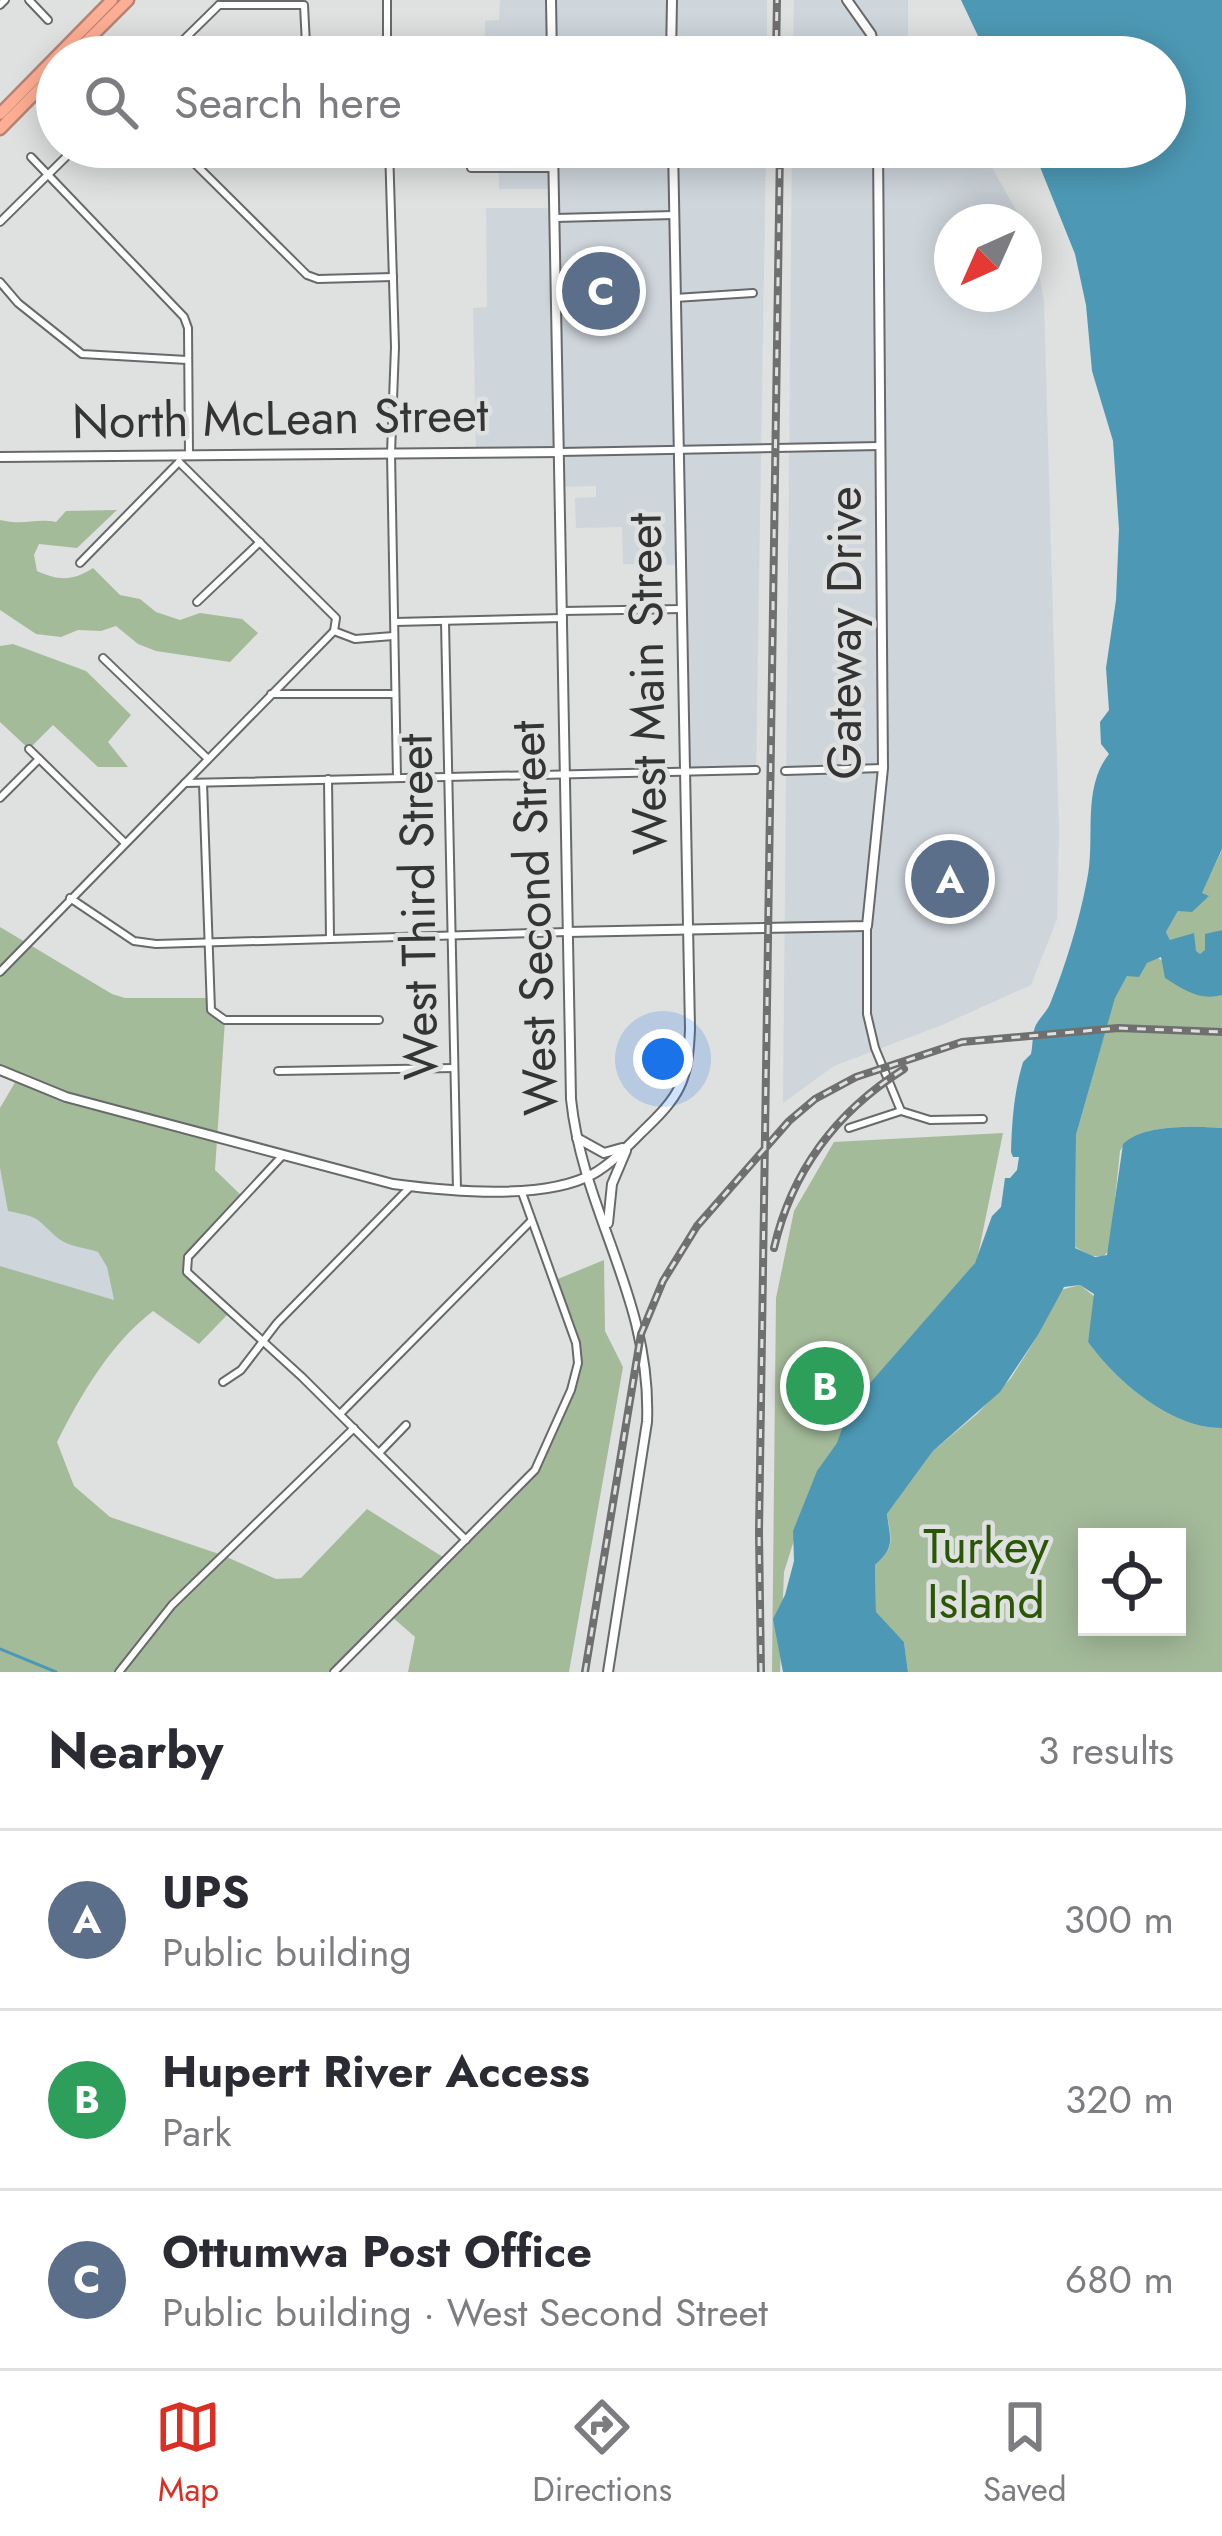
<!DOCTYPE html>
<meta charset="utf-8">
<style>
:root{--surface:#fff;--page:#f2f2f3;--text:#2b2b33;--muted:#7c7c81;--line:#e1e1e2;--accent:#d93025}
body{margin:0;font-family:Jost,sans-serif;background:var(--page);color:var(--text)}
.controls{position:absolute;right:36px;bottom:36px;display:grid;overflow:hidden;border-radius:0px;box-shadow:0 6px 30px #0003}
.controls button{width:108px;height:108px;display:grid;place-items:center;padding:0;border:0;border-bottom:3px solid var(--line);background:var(--surface);color:var(--text);font:60px sans-serif}
.compass{position:absolute;left:934px;top:204px;width:108px;height:108px;border-radius:50%;background:var(--surface);box-shadow:0 6px 30px #0003;rotate:225deg}
.you{position:absolute;left:663px;top:1059px;width:42px;height:42px;margin:-30px;border:9px solid #fff;border-radius:50%;background:#1a73e8;box-shadow:0 0 0 18px #1a73e833}
.badge{display:grid;place-items:center;width:78px;height:78px;border-radius:50%;background:var(--accent);color:#fff;font-size:39px;font-weight:700}
.pin{position:absolute;translate:-50% -50%;border:6px solid #fff;box-shadow:0 3px 12px #0006}
.list{margin:0;padding:0;list-style:none}
h2{display:flex;justify-content:space-between;align-items:center;height:156px;margin:0;padding:0 48px;font-size:51px}
h2 small{font-size:39px;font-weight:400;color:var(--muted)}
.list li{display:grid;grid-template-columns:78px 1fr auto;gap:36px;align-items:center;box-sizing:border-box;height:180px;padding:0 48px;border-top:3px solid var(--line)}
.list b{display:block;font-size:45px;white-space:nowrap}
.list p{margin:0;font-size:39px;white-space:nowrap;color:var(--muted)}
.list em{font-size:39px;font-style:normal;color:var(--muted)}
.icon{flex:none;width:66px;height:66px;fill:none;stroke:currentColor;stroke-width:2;stroke-linecap:round;stroke-linejoin:round}
.map{position:relative;flex:none;width:1222px;height:1672px;overflow:hidden}
.search{position:absolute;background:var(--surface);box-shadow:0 6px 30px #0003;left:36px;right:36px;top:36px;height:132px;display:flex;align-items:center;gap:30px;box-sizing:border-box;padding:0 42px;border-radius:66px;color:var(--muted);font-size:45px}
.sheet{height:696px;background:var(--surface)}
nav{display:flex;justify-content:space-around;align-items:center;box-sizing:border-box;height:168px;border-top:3px solid var(--line);background:var(--surface);font-size:33px;color:var(--muted)}
nav a{display:grid;justify-items:center;gap:6px}
nav .on{color:var(--accent)}
.map>svg:first-child{display:block}
.built{fill:#ced5db}
.green{fill:#a4bb9a;fill-rule:evenodd}
.water{fill:#4d99b5}
.lines{fill:none;stroke-linecap:round;stroke-linejoin:round}
.stream{stroke:#4d99b5;stroke-width:3}
.street-casing{stroke:#68696a;stroke-width:10}
.secondary-casing{stroke:#68696a;stroke-width:12}
.highway-casing{stroke:#b78373;stroke-width:15}
.street{stroke:#fff;stroke-width:6}
.secondary{stroke:#fff;stroke-width:8}
.highway{stroke:#feae94;stroke-width:10}
.rail-casing{stroke:#6f6f70;stroke-width:8}
.rail{stroke:#dfe0e0;stroke-width:3;stroke-dasharray:9;stroke-linecap:butt}
.labels{text-anchor:middle;dominant-baseline:central;stroke-width:9;stroke-linejoin:round;paint-order:stroke}
.street-label{font-size:48px;fill:#343435;stroke:#dfe0e0}
.park-label{font-size:48px;fill:#2a5706;stroke:#dfe0e0}
</style>
<div class="map">
<svg width="1222" height="1672" viewBox="0 0 1222 1672">
<rect width="100%" height="100%" fill="#dfe0e0"/>
<g class="built">
<path d="M500,0h267v57h-256v-7h-26v-29l14,-1z"/>
<path d="M794,0h114v38l12,19h-127z"/>
<path d="M521,147h245l-10,623 -70,2 -5,-207 -58,-1 -1,-37 -46,1 -1,-30 21,-1v-11l-36,1 -1,-35 -83,-1 -3,-143 14,-1 -1,-99h68v-19h-55v-18l22,-1z"/>
<path d="M792,147h188l43,75h-71v72h72v-70l10,20 10,58 15,529 -2,88 -26,66 -89,40 -108,41 -51,37z"/>
<path d="M0,1168l8,42 26,6 15,9 12,16 37,11 9,15 7,34 -114,-35z"/>
</g>
<g class="green">
<path d="M117,510l-40,38 -38,-4 -5,11 3,16c22,10 36,10 56,-3l27,27 20,4 16,13 24,8 20,-7 42,6 16,14 -28,29 -74,-11 -18,-7 -22,-18 -15,5 -23,-1 -17,7 -25,-3 -36,-24v-90c25,6 34,-2 56,2l10,-11z"/>
<path d="M13,644l73,27 45,44 -23,27 20,25h-30l-45,-42 -24,24 -29,-27v-76z"/>
<path d="M1222,850v80l-16,5 -1,16 -5,3 -30,-14 -4,-8 12,-21 30,-14 -7,-3z"/>
<path d="M0,927l112,67 13,4h85l1,12 14,10 -10,150 28,27 -55,60 -3,10 44,46 -30,31 -46,-33c-43,33 -72,84 -96,131l17,44 36,31 112,38 54,24 25,-1 66,-69 79,50 89,-88 36,-81 7,-27 -2,-20 -23,-62 51,-21 1,71 18,36 -54,305h-161l7,-35 -24,-21 -57,56h-334v-406l114,34 -7,-33 -9,-15c-12,-4 -30,-6 -39,-13 -24,-20 -15,-21 -51,-28l-8,-43v-60l17,-29 -17,-9z"/>
<path d="M1156,957l66,38v133c-30,-2 -86,-5 -102,23l-10,98 -6,7h-13l-16,-9 1,-112 39,-138 12,-21z"/>
<path d="M1003,1133l-26,127 -173,248 -20,64 -4,100h-8l4,-374 18,-87 40,-69z"/>
<path d="M1080,1285l15,12 -7,45c28,39 84,87 134,86v244h-314l-4,-30 -28,-29 -1,-48c21,-18 16,-26 12,-51l46,-63 44,-37 34,-36 27,-43 22,-45zM1087,1537h90v90h-90z"/>
</g>
<path class="water" d="M961,0h261v849l-20,44 7,3 -17,16 -14,-1 -12,21 4,8 24,-7 2,18 4,3 5,-4v-16l17,-4v65c-22,6 -38,-5 -57,-17l-4,-21 -14,6 -8,14 -12,-1 -12,22 -39,137 -1,113 20,9 12,-2 16,-111c21,-20 71,-18 99,-16v300c-50,1 -106,-47 -134,-86l6,-48 -14,-9 -16,2 -26,48 -38,57 -67,59 -46,63c3,25 9,33 -12,51l1,47 28,30 4,30h-125l-10,-53 12,-24 9,-34 -1,-30 24,-60 20,-28 13,-37 125,-143 17,-47 9,-9 4,-29h5l7,-8 2,-13h-6l-2,-5c1,-32 3,-60 12,-90l8,-8c2,-8 1,-19 4,-27 3,-8 12,-15 15,-23 16,-40 29,-82 37,-124 9,-41 -6,-91 22,-126l-8,-10 -1,-22 9,-12 -3,-42 10,-68 3,-71 -6,-88 -21,-70 -6,-66 -11,-51 -43,-107h133v-90h-177z"/>
<g class="lines">
<path class="stream" d="M0,1649l56,23"/>
<g class="street-casing">
<g id="street">
<path d="M29,0l19,20"/>
<path d="M387,0v57"/>
<path d="M0,5l5,-5"/>
<path d="M219,5h85l2,40 5,12"/>
<path d="M250,51l421,-3"/>
<path d="M166,57l53,-52"/>
<path d="M178,147l129,128 11,4 75,-2"/>
<path d="M389,147l6,200 -4,106 6,325"/>
<path d="M31,157l153,160 4,11 1,128"/>
<path d="M471,168h83"/>
<path d="M555,218l119,-3"/>
<path d="M0,222l76,-75"/>
<path d="M0,282l18,21 64,51 105,6"/>
<path d="M675,298l78,-5"/>
<path d="M560,452l320,-6"/>
<path d="M179,462l157,156 -2,13"/>
<path d="M80,563l99,-101"/>
<path d="M197,602l63,-60"/>
<path d="M563,611l119,-2"/>
<path d="M395,622l168,-4"/>
<path d="M445,622l12,568"/>
<path d="M334,631l21,8 38,-3"/>
<path d="M103,658l104,100"/>
<path d="M271,694h122"/>
<path d="M29,749l95,93"/>
<path d="M785,771l98,-3"/>
<path d="M328,779l2,159"/>
<path d="M185,783l149,-152"/>
<path d="M203,783l8,227 14,10h154"/>
<path d="M0,798l39,-39"/>
<path d="M70,898l64,43 22,3 411,-12"/>
<path d="M867,926v88l8,34 26,63"/>
<path d="M0,972l185,-189 571,-13"/>
<path d="M278,1071l176,-3"/>
<path d="M901,1111l29,9 53,-1"/>
<path d="M849,1128l52,-17"/>
<path d="M283,1155l-95,102 -1,15 115,105 164,163"/>
<path d="M223,1382l18,-12 36,-47 134,-137"/>
<path d="M340,1414l191,-193"/>
<path d="M379,1453l27,-28"/>
<path d="M119,1672l53,-67 182,-177"/>
<path d="M334,1672l201,-202 36,-80 7,-27 -2,-20 -55,-153"/>
</g>
</g>
<g class="secondary-casing">
<g id="secondary">
<path d="M551,0l1,57"/>
<path d="M847,0l24,34 6,23"/>
<path d="M671,57l1,-57"/>
<path d="M553,147l18,952c12,115 81,200 76,323l-39,250"/>
<path d="M0,457l560,-5"/>
<path d="M567,932l300,-6 16,-158 -5,-621"/>
<path d="M0,1070l66,27 327,87c54,7 150,17 200,-10 19,-11 34,-27 49,-42 38,-36 46,-50 48,-103l-17,-882"/>
<path d="M577,1138l27,15 18,-5"/>
<path d="M608,1223l4,-39 14,-33"/>
</g>
</g>
<g class="highway-casing">
<g id="highway">
<path d="M71,57l57,-57"/>
<path d="M0,114l112,-114"/>
<path d="M0,129l57,-58"/>
</g>
</g>
<use href="#street" class="street"/>
<use href="#secondary" class="secondary"/>
<use href="#highway" class="highway"/>
<g class="rail-casing">
<g id="rail">
<path d="M776,57l1,-57"/>
<path d="M774,1248c18,-78 62,-136 130,-179"/>
<path d="M585,1672l56,-338 22,-53 34,-55 92,-105 26,-22 41,-22 106,-35 156,-14 104,4"/>
<path d="M761,1672l-2,-139 21,-1386"/>
</g>
</g>
<use href="#rail" class="rail"/>
</g>
<g class="labels">
<g class="street-label">
<text transform="translate(280 418) rotate(-1)">North McLean Street</text>
<text transform="translate(844 633) rotate(-90)">Gateway Drive</text>
<text transform="translate(647 684) rotate(-91)">West Main Street</text>
<text transform="translate(418 907) rotate(-91)">West Third Street</text>
<text transform="translate(534 918) rotate(-92)">West Second Street</text>
</g>
<g class="park-label">
<text x="986" y="1546">Turkey<tspan x="986" dy="55">Island</tspan></text>
</g>
</g>
</svg>
<div class="controls">
<button><svg class="icon" aria-label="locate" viewBox="0 0 24 24"><circle cx="12" cy="12" r="6"/><path d="M12 2v4M12 18v4M2 12h4M18 12h4"/></svg></button>
</div>
<svg class="compass" viewBox="-18 -18 36 36"><path d="M0-13l5 13h-10z" fill="#e53935"/><path d="M0 13l5-13h-10z" fill="#7c7c81"/></svg>
<div class="you"></div>
<div class="pin badge" style="left:950px;top:879px;background:#5c6f8a">A</div>
<div class="pin badge" style="left:825px;top:1386px;background:#2e9e5b">B</div>
<div class="pin badge" style="left:601px;top:291px;background:#5c6f8a">C</div>
<div class="search"><svg class="icon" aria-label="search" viewBox="0 0 24 24"><circle cx="10" cy="10" r="6"/><path d="M15 15l6 6"/></svg>Search here</div>
</div>
<section class="sheet">
<h2>Nearby<small>3 results</small></h2>
<ul class="list">
<li><span class="badge" style="background:#5c6f8a">A</span><div><b>UPS</b><p>Public building</p></div><em>300 m</em></li>
<li><span class="badge" style="background:#2e9e5b">B</span><div><b>Hupert River Access</b><p>Park</p></div><em>320 m</em></li>
<li><span class="badge" style="background:#5c6f8a">C</span><div><b>Ottumwa Post Office</b><p>Public building · West Second Street</p></div><em>680 m</em></li>
</ul>
</section>
<nav>
<a class="on"><svg class="icon" aria-label="map" viewBox="0 0 24 24"><path d="M3 6l6-2 6 2 6-2v14l-6 2-6-2-6 2zM9 4v14M15 6v14"/></svg>Map</a>
<a><svg class="icon" aria-label="directions" viewBox="0 0 24 24"><path d="M12 3l9 9-9 9-9-9zM9 14v-3h6M13 9l2 2-2 2"/></svg>Directions</a>
<a><svg class="icon" aria-label="saved" viewBox="0 0 24 24"><path d="M7 4h10v16l-5-4-5 4z"/></svg>Saved</a>
</nav>
